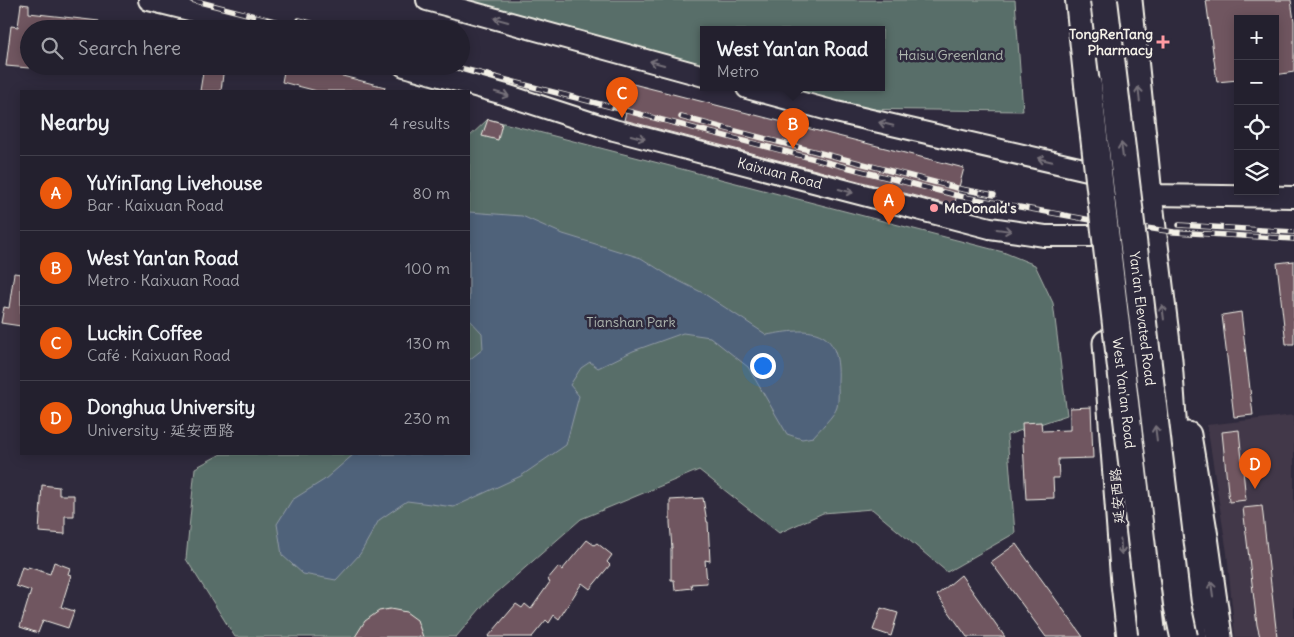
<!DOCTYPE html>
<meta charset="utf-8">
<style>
:root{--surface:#23202e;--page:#2b2836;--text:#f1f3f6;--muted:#a3a3aa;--line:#403e4a;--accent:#ea580c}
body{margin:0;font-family:Delius,"LXGW WenKai TC",sans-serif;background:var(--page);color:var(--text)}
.controls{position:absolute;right:15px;top:15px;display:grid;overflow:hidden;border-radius:0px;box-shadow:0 2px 12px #0003}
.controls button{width:45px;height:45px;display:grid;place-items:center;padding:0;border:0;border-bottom:1px solid var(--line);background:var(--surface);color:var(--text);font:25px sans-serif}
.you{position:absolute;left:762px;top:365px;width:18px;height:18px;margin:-12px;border:4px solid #fff;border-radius:50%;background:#1a73e8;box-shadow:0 0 0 8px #1a73e833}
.badge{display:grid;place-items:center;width:32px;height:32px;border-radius:50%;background:var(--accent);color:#fff;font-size:16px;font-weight:700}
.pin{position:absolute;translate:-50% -41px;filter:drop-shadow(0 1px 2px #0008)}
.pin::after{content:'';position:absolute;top:26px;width:18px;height:15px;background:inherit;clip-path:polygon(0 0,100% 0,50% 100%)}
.popup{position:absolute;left:700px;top:26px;width:185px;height:65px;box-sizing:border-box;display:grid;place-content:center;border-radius:0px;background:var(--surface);filter:drop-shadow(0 1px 4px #0005);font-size:16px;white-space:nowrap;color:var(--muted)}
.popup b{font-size:19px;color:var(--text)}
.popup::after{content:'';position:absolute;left:50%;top:100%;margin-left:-10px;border:10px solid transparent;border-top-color:var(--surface)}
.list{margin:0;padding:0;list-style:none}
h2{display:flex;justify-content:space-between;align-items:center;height:65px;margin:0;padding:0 20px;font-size:21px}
h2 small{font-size:16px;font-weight:400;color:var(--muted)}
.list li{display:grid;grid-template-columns:32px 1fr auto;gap:15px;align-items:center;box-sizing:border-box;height:75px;padding:0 20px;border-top:1px solid var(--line)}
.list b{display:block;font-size:19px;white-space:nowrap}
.list p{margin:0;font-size:16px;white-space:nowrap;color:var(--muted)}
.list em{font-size:16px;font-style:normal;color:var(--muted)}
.icon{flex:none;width:28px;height:28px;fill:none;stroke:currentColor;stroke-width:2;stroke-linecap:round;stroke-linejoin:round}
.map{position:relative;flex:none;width:1294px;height:637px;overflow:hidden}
.search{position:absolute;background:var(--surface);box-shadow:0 2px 12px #0003;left:20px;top:20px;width:450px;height:55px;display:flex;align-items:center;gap:12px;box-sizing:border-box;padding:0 18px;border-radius:28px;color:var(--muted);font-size:19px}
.panel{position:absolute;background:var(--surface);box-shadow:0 2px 12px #0003;left:20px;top:90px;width:450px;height:365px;border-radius:0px}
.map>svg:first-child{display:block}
.built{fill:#423848}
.green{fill:#586e69;stroke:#a6b0a8}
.water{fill:#4f627a;stroke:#919ba6}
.building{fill:#6f5761;stroke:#f4f1e8}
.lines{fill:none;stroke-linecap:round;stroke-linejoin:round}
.tertiary-casing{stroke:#f4f1e8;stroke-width:24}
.primary-casing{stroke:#f4f1e8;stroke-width:29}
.trunk-casing{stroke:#f4f1e8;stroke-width:30}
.tertiary{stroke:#2f2a3d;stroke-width:20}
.primary{stroke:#2f2a3d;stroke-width:25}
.trunk{stroke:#2f2a3d;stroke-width:26}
.rail-casing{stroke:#f4f1e8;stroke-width:5.5}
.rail{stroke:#2f2a3d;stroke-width:4;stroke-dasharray:11;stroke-linecap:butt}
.trunk-bridge-casing{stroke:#f4f1e8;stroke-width:30;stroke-linecap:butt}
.trunk-bridge{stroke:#2f2a3d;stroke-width:26}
.oneway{stroke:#747079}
.poi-dot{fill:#ff9aa2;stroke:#2f2a3d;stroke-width:2}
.labels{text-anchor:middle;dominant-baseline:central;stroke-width:5;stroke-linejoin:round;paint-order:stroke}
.poi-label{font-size:14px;font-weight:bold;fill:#f4f1e8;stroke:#2f2a3d;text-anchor:end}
.park-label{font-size:14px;fill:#aeb6af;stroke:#2f2a3d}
.street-label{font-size:14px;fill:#f4f1e8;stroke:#2f2a3d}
</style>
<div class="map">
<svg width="1294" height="637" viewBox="0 0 1294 637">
<rect width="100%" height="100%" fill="#2f2a3d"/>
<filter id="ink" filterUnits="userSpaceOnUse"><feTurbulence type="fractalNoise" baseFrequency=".02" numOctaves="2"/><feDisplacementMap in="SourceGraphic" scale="10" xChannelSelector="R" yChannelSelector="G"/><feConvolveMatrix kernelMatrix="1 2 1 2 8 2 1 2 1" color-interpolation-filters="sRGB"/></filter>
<g filter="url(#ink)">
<path class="built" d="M1294,415v222h-59l-8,-84 -20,-128z"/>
<g class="green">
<path d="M436,0h579l8,111 -182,-2 -78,-21h119v-58h-178v42z"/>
<path d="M488,119l515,133 32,13 18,38 14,112 -60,20 8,98 -68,39 -75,-63 -49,4 -44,20 -80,-63 -118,49 -95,83 -30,35h-221l-49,-78 9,-91 26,-14h248v-317z"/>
</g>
<path class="water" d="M469,212l53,4 41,18 78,24 30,19 32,16 64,42c42,-8 74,-9 71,46 0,8 1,19 -1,26 -2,8 -18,23 -24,30l-11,2 -15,-5 -39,-67 -38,-30 -27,-4 -50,18 -35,17 -8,-6 -9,6 -11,17 9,11 -13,49 -45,31 -67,31 -47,-6 -28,19 -19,34 -24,26 -33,-6 -21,-19 -5,-31 15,-24 32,-20 30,-26h115v-94l14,-11 -1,-16 -13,-14z"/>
<g class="building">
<path d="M1206,0h85l3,21v51l-19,3v-56h-37v61l-21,2z"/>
<path d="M21,4l8,1v8l70,8v8h-70v39l-23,-2 5,-40 7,1z"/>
<path d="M204,66h20l-3,25h-21z"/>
<path d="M285,66h19l81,21 -1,4h-67l-35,-9z"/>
<path d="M633,84l331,84 -10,38 -330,-86z"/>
<path d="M488,119l14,4 -4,17 -16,-4z"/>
<path d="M1294,261v83h-8l-9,-81z"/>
<path d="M14,273l7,1v52l-20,-3 3,-16 5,1z"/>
<path d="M1241,312l12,103 -19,2 -12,-102z"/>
<path d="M1091,407l2,51 -35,1 1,19h-6l1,20 -28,1 -4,-76 19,-1 1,9 28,-1v-22z"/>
<path d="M1239,430l7,70 -17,2 -7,-70z"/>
<path d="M42,485l17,2v8h15v21h-9v18l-26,-2z"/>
<path d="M703,498l4,24h1l2,39 -5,-1 2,23 -16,1 1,4 -17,2 -1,-10h-3v-32h1l-2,-25v-23z"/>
<path d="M1262,506l15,131h-17l-3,-12 -14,-117z"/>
<path d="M587,540l7,5 3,-2 15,12 -5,7 3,3 -20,24 -8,-6 -23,36 -5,-4 -5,8 -3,-3 -14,17h-44l28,-33 6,4 3,-4 6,5 19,-27 -3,-2 11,-13 4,3z"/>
<path d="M1016,544l67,93h-37l-55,-75z"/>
<path d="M54,562l16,6 -2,6 3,1 -10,32 13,4 -6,17 -25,-8 -5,13 -18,-6 11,-36 -15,-5 6,-19 5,2 1,-2 22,7z"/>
<path d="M961,575l44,62h-38l-30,-42z"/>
<path d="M881,608l17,5 -7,23 -18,-6z"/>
<path d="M390,609l16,3 11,8 6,17h-68l10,-16 14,-10z"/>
</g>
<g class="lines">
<g class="tertiary-casing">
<g id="tertiary">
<path d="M149,0l117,29"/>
<path d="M427,0l277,76"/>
<path id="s1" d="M404,66l99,28 111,36 376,98 55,8h51l18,-14"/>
<path d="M747,88l89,24 256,59 17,7"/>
<path d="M1136,189l13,6 145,2"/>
</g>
</g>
<g class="primary-casing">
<g id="primary">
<path d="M1129,0l20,195 20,165 8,115 17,162"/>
<path d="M1106,343l18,240 6,54"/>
<path d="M1188,435l17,102 14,100"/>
</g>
</g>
<g class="trunk-casing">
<path id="trunk" d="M1079,0l9,85"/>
</g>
<use href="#tertiary" class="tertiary"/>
<use href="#primary" class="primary"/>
<use href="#trunk" class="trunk"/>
<g class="rail-casing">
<g id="rail">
<path d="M192,0l114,29"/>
<path d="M299,20l34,9"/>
<path d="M452,66l507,130 132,24 83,12 120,7"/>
<path d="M681,117l280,72 33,6"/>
<path d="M1179,225l115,7"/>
</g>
</g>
<use href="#rail" class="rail"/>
<g class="trunk-bridge-casing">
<g id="trunk-bridge">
<path id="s2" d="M1104,0l73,604 7,33"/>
<path id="s3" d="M1088,85l64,548"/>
</g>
</g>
<use href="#trunk-bridge" class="trunk-bridge"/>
</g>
<defs><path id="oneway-shaft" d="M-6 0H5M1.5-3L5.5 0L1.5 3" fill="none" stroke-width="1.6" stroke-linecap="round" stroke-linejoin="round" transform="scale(1.25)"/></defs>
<g class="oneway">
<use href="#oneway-shaft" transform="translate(501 20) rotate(-165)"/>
<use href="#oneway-shaft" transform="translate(657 63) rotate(-165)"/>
<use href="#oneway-shaft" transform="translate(502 94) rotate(17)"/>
<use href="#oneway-shaft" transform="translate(1139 94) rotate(-96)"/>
<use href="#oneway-shaft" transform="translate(886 124) rotate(-167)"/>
<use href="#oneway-shaft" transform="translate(638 137) rotate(15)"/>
<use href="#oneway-shaft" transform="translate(1122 150) rotate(-97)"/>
<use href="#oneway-shaft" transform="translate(1045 160) rotate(-167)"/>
<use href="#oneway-shaft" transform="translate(846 191) rotate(15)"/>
<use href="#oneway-shaft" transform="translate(1004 230) rotate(8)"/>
<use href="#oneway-shaft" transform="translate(1163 312) rotate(-97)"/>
<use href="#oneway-shaft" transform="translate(1156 433) rotate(-97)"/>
<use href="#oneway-shaft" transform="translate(1121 547) rotate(86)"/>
<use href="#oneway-shaft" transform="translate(1212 589) rotate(-98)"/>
</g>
</g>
<g class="poi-dot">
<path d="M1160.5 34.5h5v5h5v5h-5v5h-5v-5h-5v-5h5z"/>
<circle cx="934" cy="208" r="5"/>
</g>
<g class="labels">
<g class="poi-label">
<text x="1153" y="34">TongRenTang<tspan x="1153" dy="16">Pharmacy</tspan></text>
<text x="944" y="208" text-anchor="start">McDonald's</text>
</g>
<g class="park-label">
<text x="951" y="55">Haisu Greenland</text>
<text x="631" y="322">Tianshan Park</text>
</g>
<g class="street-label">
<text stroke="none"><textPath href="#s1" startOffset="391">Kaixuan Road</textPath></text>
<text stroke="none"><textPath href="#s2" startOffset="321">Yan'an Elevated Road</textPath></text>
<text stroke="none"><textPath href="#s3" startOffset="310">West Yan'an Road</textPath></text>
<text transform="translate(1117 496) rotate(-94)">延安西路</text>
</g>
</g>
</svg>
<div class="controls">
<button>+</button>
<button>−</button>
<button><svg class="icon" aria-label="locate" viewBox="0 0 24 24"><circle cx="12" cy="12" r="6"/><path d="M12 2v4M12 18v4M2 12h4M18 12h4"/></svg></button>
<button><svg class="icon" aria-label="layers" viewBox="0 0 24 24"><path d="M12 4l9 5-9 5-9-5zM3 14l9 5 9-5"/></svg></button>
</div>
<div class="you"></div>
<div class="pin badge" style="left:889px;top:225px">A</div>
<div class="pin badge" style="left:793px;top:149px">B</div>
<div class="popup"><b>West Yan'an Road</b>Metro</div>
<div class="pin badge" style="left:622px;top:118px">C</div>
<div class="pin badge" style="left:1255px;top:489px">D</div>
<div class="search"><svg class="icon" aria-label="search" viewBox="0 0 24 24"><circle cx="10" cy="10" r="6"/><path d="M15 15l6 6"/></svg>Search here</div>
<section class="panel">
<h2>Nearby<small>4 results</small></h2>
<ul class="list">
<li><span class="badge">A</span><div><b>YuYinTang Livehouse</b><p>Bar · Kaixuan Road</p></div><em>80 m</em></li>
<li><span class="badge">B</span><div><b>West Yan'an Road</b><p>Metro · Kaixuan Road</p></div><em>100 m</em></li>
<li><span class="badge">C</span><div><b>Luckin Coffee</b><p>Café · Kaixuan Road</p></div><em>130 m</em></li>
<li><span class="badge">D</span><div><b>Donghua University</b><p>University · 延安西路</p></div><em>230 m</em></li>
</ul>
</section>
</div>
